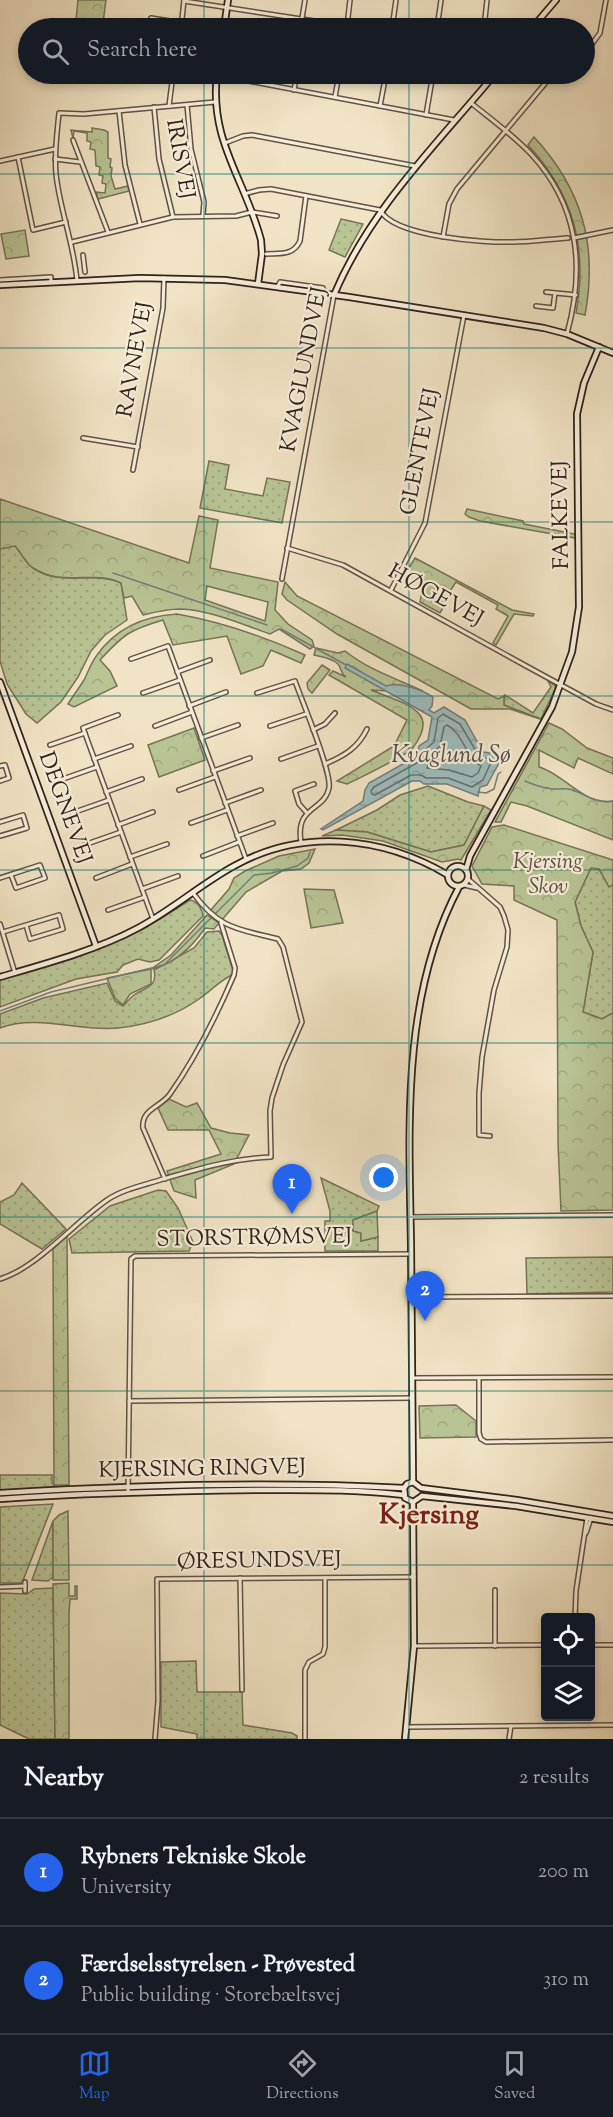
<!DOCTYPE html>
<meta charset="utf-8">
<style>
:root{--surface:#171b24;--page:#20242c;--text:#f1f3f6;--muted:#9ea1a6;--line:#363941;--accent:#2563eb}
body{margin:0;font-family:"Sorts Mill Goudy",serif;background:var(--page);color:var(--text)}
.controls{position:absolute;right:18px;bottom:18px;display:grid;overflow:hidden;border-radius:6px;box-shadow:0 3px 9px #0003}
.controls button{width:54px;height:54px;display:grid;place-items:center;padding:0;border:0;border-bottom:2px solid var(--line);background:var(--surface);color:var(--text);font:30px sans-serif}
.you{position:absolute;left:384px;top:1178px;width:21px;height:21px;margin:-15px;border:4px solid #fff;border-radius:50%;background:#1a73e8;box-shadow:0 0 0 9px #1a73e833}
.badge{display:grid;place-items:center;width:39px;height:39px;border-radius:50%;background:var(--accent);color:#fff;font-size:20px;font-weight:700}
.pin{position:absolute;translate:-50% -50px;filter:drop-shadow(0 2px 3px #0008)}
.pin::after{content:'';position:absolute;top:32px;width:21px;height:18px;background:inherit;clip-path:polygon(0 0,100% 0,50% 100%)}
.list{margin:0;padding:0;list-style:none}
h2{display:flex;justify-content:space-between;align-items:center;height:78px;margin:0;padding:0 24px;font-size:26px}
h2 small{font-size:20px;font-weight:400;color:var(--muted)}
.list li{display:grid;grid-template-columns:39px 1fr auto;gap:18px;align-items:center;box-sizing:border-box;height:108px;padding:0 24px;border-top:2px solid var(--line)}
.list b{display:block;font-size:22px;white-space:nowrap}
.list p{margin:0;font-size:20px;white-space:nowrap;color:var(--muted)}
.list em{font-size:20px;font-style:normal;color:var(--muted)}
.icon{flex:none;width:33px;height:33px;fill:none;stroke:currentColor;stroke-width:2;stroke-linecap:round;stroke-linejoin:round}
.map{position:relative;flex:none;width:613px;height:1739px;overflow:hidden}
.search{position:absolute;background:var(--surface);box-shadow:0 3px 9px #0003;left:18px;right:18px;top:18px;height:66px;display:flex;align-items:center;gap:15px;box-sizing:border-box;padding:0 21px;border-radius:33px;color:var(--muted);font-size:22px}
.sheet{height:294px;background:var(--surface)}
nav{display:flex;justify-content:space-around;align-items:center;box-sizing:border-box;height:84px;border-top:2px solid var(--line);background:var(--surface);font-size:16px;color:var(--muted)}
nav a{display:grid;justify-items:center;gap:3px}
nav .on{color:var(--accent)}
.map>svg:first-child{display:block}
.grass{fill:url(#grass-dots);stroke:#757358;stroke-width:1.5}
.forest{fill:url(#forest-crowns);stroke:#757358;stroke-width:1.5;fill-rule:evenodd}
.water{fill:url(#water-ripples);stroke:#727e7c;stroke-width:1.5}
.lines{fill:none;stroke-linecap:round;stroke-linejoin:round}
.shore{stroke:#676f6c;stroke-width:1.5}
.stream{stroke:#727e7c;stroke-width:1.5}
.street-casing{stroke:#615245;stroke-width:6}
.secondary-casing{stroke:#31221a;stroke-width:8}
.street{stroke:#f6edd9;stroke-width:3}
.secondary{stroke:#f6edd9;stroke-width:4.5}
.grid{fill:none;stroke:#0f766e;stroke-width:1.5;stroke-opacity:0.55}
.labels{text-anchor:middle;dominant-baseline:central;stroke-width:4.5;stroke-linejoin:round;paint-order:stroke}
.street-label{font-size:22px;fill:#31221a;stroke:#f6edd9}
.park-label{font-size:22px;font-style:italic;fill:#5a533f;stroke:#f6edd9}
.water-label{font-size:24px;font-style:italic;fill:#51504b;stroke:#f6edd9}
.district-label{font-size:28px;font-weight:bold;fill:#7a1f14;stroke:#f6edd9}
</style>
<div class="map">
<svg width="613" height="1739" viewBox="0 0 613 1739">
<defs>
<pattern id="grass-dots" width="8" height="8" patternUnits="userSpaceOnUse" patternTransform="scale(1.5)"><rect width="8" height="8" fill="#b9c495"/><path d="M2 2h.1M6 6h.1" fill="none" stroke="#a0a880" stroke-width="1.8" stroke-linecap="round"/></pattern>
<pattern id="forest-crowns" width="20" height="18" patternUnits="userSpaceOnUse" patternTransform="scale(1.5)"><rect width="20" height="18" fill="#b9c495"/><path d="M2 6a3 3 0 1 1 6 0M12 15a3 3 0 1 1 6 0" fill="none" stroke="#a0a880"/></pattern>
<pattern id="water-ripples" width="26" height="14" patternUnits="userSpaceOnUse" patternTransform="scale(1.5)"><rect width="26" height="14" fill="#9dbcbd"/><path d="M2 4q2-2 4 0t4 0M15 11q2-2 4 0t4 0" fill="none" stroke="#88a1a2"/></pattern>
</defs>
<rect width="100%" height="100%" fill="#f1e3c5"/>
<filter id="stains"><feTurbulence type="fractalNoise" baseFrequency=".00333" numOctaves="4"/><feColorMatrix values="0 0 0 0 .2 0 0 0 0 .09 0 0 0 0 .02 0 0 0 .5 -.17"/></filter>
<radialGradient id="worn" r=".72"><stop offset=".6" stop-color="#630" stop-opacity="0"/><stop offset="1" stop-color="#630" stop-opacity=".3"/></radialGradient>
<g class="grass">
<path d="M341,219l22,5 -18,33 -16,-7z"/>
<path d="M209,461l20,4 -4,24 38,7 4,-18 23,4 -8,41 -82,-15z"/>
<path d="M8,546h7c6,7 11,17 18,22 27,20 61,2 88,15l6,37 -22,15 -14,16 -13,26 -17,25 -24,21 -11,-9 -19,-30 -7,-23v-112z"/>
<path d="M548,681l8,5 -1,3 -14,30 -37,-14 1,-10 28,18 18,-26z"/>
<path d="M428,786l40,16 16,4 -20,39 -33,7 -64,-20 -31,-2 41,-20 23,-15z"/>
<path d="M591,868l8,1 10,17 4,-1v128l-11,6 -19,-7 10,-60 -12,-26 -6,-24z"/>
<path d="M190,900c8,1 12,9 13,16l-44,44 -9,2 -12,-3 -15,6 -6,7 -41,7 -76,28v-27l93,-29 67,-32z"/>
<path d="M219,931l3,4 11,36 -1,4c-13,6 -21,16 -33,24 -24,17 -52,26 -81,29 -39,4 -80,-14 -118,0v-14l43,-16 64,-15 8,18 8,5c4,-4 7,-8 11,-11 12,-8 24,-8 20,-25l40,-22 13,-16z"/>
<path d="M321,1178l58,28 -2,5 -24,9v11l8,2v8l17,-4v14h-53v-30h5v-10z"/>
<path d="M22,1183l44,46 -24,20 -42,-25v-22l14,-7z"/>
<path d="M158,1190l8,1 12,17 15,34 -4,9 -117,2 -3,-14 41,-33z"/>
<path d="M613,1257v35l-86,2 -1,-36z"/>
<path d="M0,1475h52v8l3,4 -55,4z"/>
<path d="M53,1504l-31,79h-22v-76z"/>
<path d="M53,1521v56l-5,4 -16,-1z"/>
<path d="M53,1588l2,151h-26l-29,-14v-132l27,1 7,-5z"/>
<path d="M196,1661l1,31h45l1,33 49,8 5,3v3h-100v-5l-36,-7v-65z"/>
</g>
<g class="forest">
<path d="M78,0h28l-3,23 -27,-3z"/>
<path d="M92,128l12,2 4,2v26l3,1 -1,8 2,1 -1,8 4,13 13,-3 1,5 -31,8 -2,-7 9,1 1,-9 -4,-1 1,-7 -4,-1 1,-8 -4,-1 -1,-16 -5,-1 1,-7 -4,-1v-8l-13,-2 -1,7 -2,-8 21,2z"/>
<path d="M534,137c48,52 64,108 51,178l-9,-2c12,-66 -3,-119 -48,-168z"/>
<path d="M25,230l4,26 -23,3 -5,-25z"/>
<path d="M0,499l189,64 10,-47 19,4 -8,48 68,14 -3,28 13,14 24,16 2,6 -4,3 -31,-20 -9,5c-29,-10 -60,-24 -90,-25 -13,0 -25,3 -37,6l-11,-19 -8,2 -3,-15c-27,-14 -57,5 -88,-15 -9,-6 -11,-15 -18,-22l-15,3zM207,586l61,16 -3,19 -60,-21z"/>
<path d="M467,509l56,12 1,3 51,10v4l-95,-17 -11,-4 -4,-3z"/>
<path d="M415,558l97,52 22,4 -1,2 -19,-2 -18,31 -3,-2 15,-27 -12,-7 2,-4 -42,-23 -6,9 -13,-6 -4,8 14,8 -7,12 -20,-11 4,-22 -17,-9z"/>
<path d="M285,582l12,14 201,103 6,-3v9l36,14 -30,-10h-39l-134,-75 -50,-34 -5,-6z"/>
<path d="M177,614c45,8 86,22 128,41l-4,8 -30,-13 -8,16 -22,8 -14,-38 -54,9 -10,-25c-34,10 -39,14 -63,40l10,11 7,15 -43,21 -6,-3c5,-8 11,-16 16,-24 4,-8 7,-17 13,-25 19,-27 48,-39 80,-41z"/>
<path d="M316,648l22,5 7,-2c24,19 50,27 78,40l-30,-7 -6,7 -16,-1c14,6 40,13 49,25 8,11 -1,25 -8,34 -4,5 -56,31 -65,35l-10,-3 57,-35 13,-26 -78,-45 4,-4 13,6c-6,-4 -4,-8 -8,-13 -6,-6 -17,-7 -24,-9z"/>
<path d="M322,665l8,5 -18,23 -4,-4 -1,-6z"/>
<path d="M549,723l13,6 25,19 26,10v16l-35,-16 -4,10 -35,-18v17c24,6 46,40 74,34v39l-86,-34 -16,-4 -10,20h-6z"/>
<path d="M194,728l11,32 -46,17 -11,-32z"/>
<path d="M484,806l7,4 -30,50 -3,-1 -16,3 -59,-21 -41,-6 -20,1 14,-6 31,2 64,20 33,-7z"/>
<path d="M504,825l109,35v25l-4,2 -10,-18 -8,-1 -16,34 6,24 12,26 -10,60 19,7 11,-6v197l-52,1 -3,-68 -1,-223 -43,-20v-14l-32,-2 -10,-18 20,-39z"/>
<path d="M315,849l-6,14 -8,6 -19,2 -36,21 -25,29 -11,-10 19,-22 5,-11 11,-7 34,-15z"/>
<path d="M304,889l30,1 9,33 -32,5z"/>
<path d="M207,915l12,8 -5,6 -9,-1c-13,19 -30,36 -54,41v15l-21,10 -7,11 -8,-7 -8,-20 44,-9 20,-14z"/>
<path d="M169,1099l17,8 11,-4 14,25 19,5 19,2 -15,29 -39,16 1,18 -22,-7 -7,-20 54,-17 -12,-24h-41l-10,-22z"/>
<path d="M377,1211l1,26 -17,4v-8l-8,-2v-11z"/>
<path d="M67,1236l2,249h-15l-1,-236z"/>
<path d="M456,1405l20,16v16l-56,1 -1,-32z"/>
<path d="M68,1511l1,69h-16v-59l6,-6z"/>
<path d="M69,1583v13h6v-10h2v13h-7l-1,13v127h-14l-2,-155z"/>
</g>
<path class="water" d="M347,664l39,22c14,-4 35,3 47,11l-1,9 -3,4 5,3 10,-6 21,13 18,32 14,2 2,9 -12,22 -7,2 -2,9 -31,-12h-23l-4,-3h-8l-89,49 -2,-1 42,-28 2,-11 4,-7 48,-27 2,-10 9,-6 4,-23 -87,-49z"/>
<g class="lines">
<g class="shore">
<path d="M443,714l17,10 19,32 13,4 -9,20 -11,7 -24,-9h-22l-5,-3h-10l-36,20 -3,-1 -1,-3 3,-4 48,-27 3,-10 9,-8 4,-24z"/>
<path d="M447,725c16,8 18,31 34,41l-3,7 -6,4 -23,-7 -22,-2 4,-14 9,-8 4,-19z"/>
</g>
<g class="stream">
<path d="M113,573l154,52"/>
<path d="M281,629l65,36"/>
<path d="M525,781c9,4 19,7 28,8 6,0 14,-1 20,1 11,5 27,14 40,11"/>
<path d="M478,792l8,1 8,-4 4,-15 3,-2"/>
<path d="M216,913l38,-38 18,-2 25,-7 11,-8 2,-6"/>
<path d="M0,1011l51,-19 113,-27 48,-48"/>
</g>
<g class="street-casing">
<g id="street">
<path d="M184,1l176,27"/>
<path d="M151,18l31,5"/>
<path d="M302,18l3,-18"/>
<path d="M347,26l3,-26"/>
<path d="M181,28l3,-28"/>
<path d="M392,28l4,-28"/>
<path d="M437,28l4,-28"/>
<path d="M484,28l3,-28"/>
<path d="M584,55l16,-22 6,-33"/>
<path d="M156,74l17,2"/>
<path d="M563,74l5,4 3,-4"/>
<path d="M217,75l237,45"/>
<path d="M294,90l3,-16"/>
<path d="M335,97l4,-23"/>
<path d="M471,103c20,16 42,32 60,51 48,52 54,113 36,180"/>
<path d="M187,105l4,44 13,53 -1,13"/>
<path d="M169,106l4,-32"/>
<path d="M380,106l6,-32"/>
<path d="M154,107l5,52 14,58"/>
<path d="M119,111l6,54 15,59"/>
<path d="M426,115l7,-41"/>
<path d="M73,140l35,92"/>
<path d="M225,143l18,-7 9,-1 163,31"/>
<path d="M18,157l15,73 33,-8"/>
<path d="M55,159l25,3"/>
<path d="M0,161l55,-12"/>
<path d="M244,194l15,-4 12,-1 109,21c14,27 105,33 133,32 18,0 37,-3 55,-4"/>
<path d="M443,237l6,-33 8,-15 96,-115"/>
<path d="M574,238l39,-8"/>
<path d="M72,242l101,-25 63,-1 16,-4 25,4"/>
<path d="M266,254c14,-1 27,2 34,-13l6,-45"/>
<path d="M83,255l2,17"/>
<path d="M0,280l51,-3v5"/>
<path d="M77,281c-3,-37 -17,-70 -21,-107 -2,-20 1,-41 3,-61l25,1 131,-12"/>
<path d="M278,286l2,-4 43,6 2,5"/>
<path d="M546,292l30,3"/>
<path d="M536,306l17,2 2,-15"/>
<path d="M83,438l55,9"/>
<path d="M133,470l30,-162 1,-30"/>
<path d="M287,548l56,17 185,102 68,37 17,6"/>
<path d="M282,579l52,-284"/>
<path d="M391,590l34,-67 39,-208"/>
<path d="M131,659l37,-13 78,213"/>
<path d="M177,672l33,-12"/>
<path d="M143,693l37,-13"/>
<path d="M257,693l38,-12c7,20 37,91 34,107 -5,24 -34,17 -28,54"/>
<path d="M189,706l37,-14"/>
<path d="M118,715l-35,13 70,191"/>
<path d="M155,726l37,-14"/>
<path d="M270,726l36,-12"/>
<path d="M313,730l12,-6 10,-11"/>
<path d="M201,738l37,-13"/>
<path d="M50,745l35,-12"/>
<path d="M94,759l37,-13"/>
<path d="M281,759l37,-13"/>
<path d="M325,764c19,-8 33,-16 42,-35"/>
<path d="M0,766l5,-1 4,13 -9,3"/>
<path d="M213,771l37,-13"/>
<path d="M60,780l37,-13"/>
<path d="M179,790l36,-13"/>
<path d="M106,792l36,-13"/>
<path d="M225,803l36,-13"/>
<path d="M72,813l37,-13"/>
<path d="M307,813l-8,-9 -4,-13 19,-7"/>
<path d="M0,822l23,-7 4,13 -27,8"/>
<path d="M191,823l36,-13"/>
<path d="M118,825l35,-13"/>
<path d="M237,836l36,-13"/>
<path d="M84,845l37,-13"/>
<path d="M203,856l36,-14"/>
<path d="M130,857l37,-13"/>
<path d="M0,878l40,-13 5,13 -29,10 -5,-13"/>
<path d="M96,878l36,-14"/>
<path d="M468,879l32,28 4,9 4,14 -1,17 -13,43 -12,67 -3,36v42l11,1"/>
<path d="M464,885l13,3"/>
<path d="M142,889l36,-13"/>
<path d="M108,910l37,-13"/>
<path d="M0,924l15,49"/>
<path d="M3,932l23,-7 4,14 33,-10 -4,-14 -33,10"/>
<path d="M165,1179l-22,-51c-2,-19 18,-21 27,-34 27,-38 46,-77 64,-119l1,-7 -14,-45"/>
<path d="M411,1217l202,-2"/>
<path d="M0,1279c37,-11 75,-57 107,-79 16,-11 38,-15 56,-21 36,-10 71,-21 108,-22l-1,-46 2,-13 11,-33 19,-43 -19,-75 -5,-8c-40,-10 -59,-10 -85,-46"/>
<path d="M411,1297l202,-1"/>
<path d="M413,1378l200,-1"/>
<path d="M479,1378v55l2,6 5,3 127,-2"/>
<path d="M129,1401l283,-3"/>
<path d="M128,1493l3,-234 4,-3 275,-2"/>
<path d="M586,1533l5,-15"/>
<path d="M240,1578l2,112"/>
<path d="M25,1582v9"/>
<path d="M0,1587l25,-1"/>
<path d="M495,1590v56"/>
<path d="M575,1618l1,-27 11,-73"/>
<path d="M590,1645h23"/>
<path d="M414,1646l132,-1"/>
<path d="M407,1727l206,-2"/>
<path d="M155,1739l3,-38 -1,-122 257,-2"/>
<path d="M305,1739v-69l4,-8 14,-8 2,-7v-69"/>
<path d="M509,1739l2,-13"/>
</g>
</g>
<g class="secondary-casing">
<g id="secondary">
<path d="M224,28l4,-28"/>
<path d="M532,28l24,-28"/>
<path d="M217,74c-8,67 28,105 44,166l1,14 -4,30"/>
<path d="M0,285l140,-7 85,2 124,17 195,31 23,6 46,19"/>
<path d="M334,295c36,-86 103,-151 161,-221"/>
<path d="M0,682l96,264"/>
<circle cx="458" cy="876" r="10"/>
<path d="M466,870l4,-14 82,-149 20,-55 7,-45 -2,-193 7,-31 15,-36"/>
<path d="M0,977c45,-13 97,-27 138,-49 34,-18 63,-44 96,-62 68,-38 148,-30 214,9"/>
<path d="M413,1482c0,-79 -1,-158 -2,-237 -2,-119 -10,-249 48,-358"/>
<path d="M413,1482l8,6 96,12 96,16"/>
<path d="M413,1482l-6,2 -3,4 1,10 8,4 9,-6"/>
<path d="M0,1493c134,-8 269,-12 404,-5"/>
<path d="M422,1496l94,10 97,16"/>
<path d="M0,1499c87,-6 174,-8 261,-9 47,0 96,-1 143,5"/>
<path d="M405,1739l9,-93 -1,-144"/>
</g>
</g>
<use href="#street" class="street"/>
<use href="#secondary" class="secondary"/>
</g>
<path class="grid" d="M204,0v28M409,0v28M204,74v1665M409,74v1665M0,174h613M0,348h613M0,522h613M0,696h613M0,870h613M0,1043h613M0,1217h613M0,1391h613M0,1565h613"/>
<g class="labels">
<g class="street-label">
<text transform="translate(179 159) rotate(80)">IRISVEJ</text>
<text transform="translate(136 360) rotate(-80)">RAVNEVEJ</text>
<text transform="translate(305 370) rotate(-79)">KVAGLUNDVEJ</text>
<text transform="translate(421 452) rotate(-79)">GLENTEVEJ</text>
<text transform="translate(562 515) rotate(-91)">FALKEVEJ</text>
<text transform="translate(435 596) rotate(29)">HØGEVEJ</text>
<text transform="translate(64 808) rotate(70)">DEGNEVEJ</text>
<text transform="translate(254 1239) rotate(-1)">STORSTRØMSVEJ</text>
<text transform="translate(202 1470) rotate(-1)">KJERSING RINGVEJ</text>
<text transform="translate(259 1562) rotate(-1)">ØRESUNDSVEJ</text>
</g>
<g class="park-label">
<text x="548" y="863">Kjersing<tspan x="548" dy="25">Skov</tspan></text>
</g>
<g class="water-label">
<text x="451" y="756">Kvaglund Sø</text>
</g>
<g class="district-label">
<text x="429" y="1516">Kjersing</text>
</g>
</g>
<rect width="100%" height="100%" filter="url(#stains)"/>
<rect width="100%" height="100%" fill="url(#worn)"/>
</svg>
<div class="controls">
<button><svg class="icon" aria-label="locate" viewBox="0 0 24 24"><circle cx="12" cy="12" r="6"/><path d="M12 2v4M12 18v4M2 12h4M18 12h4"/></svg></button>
<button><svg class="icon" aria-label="layers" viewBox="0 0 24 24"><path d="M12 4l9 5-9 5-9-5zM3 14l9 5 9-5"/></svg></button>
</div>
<div class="you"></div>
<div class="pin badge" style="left:292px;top:1214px">1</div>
<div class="pin badge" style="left:425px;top:1321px">2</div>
<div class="search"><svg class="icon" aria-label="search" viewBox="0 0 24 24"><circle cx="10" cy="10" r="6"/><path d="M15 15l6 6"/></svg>Search here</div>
</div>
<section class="sheet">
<h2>Nearby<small>2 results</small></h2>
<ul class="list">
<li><span class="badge">1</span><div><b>Rybners Tekniske Skole</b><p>University</p></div><em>200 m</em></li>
<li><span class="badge">2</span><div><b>Færdselsstyrelsen - Prøvested</b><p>Public building · Storebæltsvej</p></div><em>310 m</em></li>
</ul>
</section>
<nav>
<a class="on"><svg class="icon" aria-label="map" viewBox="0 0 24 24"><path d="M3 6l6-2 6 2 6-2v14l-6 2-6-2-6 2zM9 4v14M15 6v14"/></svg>Map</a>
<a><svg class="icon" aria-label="directions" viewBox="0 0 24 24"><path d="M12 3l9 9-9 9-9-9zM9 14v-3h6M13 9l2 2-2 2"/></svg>Directions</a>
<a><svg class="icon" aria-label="saved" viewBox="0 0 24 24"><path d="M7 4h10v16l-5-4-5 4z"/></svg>Saved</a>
</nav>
